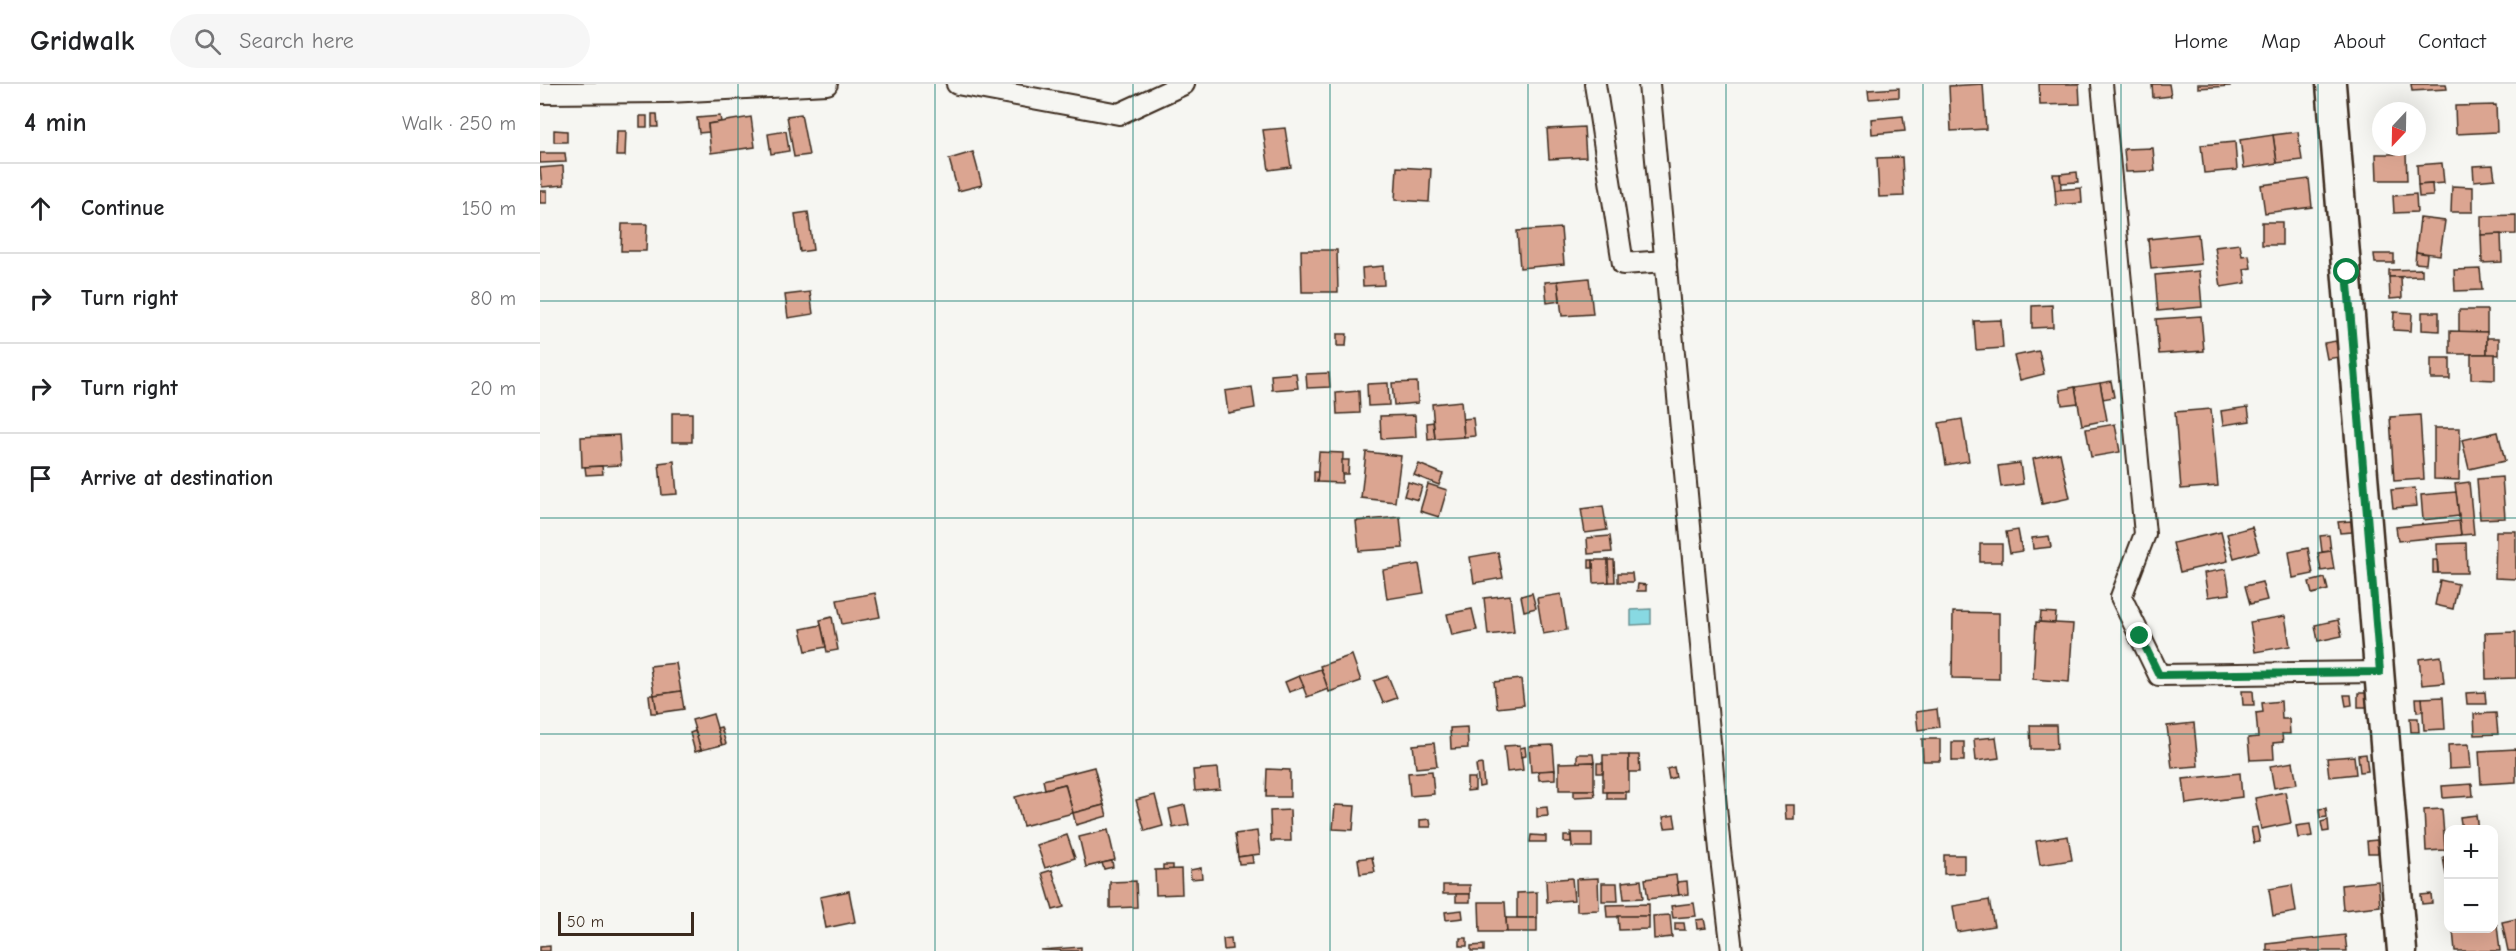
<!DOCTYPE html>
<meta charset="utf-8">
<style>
:root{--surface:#fff;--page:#f6f6f6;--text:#202124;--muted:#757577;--line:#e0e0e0}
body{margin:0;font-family:"Comic Neue",sans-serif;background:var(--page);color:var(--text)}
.controls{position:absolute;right:18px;bottom:18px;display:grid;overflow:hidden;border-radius:12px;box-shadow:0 6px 24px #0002}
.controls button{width:54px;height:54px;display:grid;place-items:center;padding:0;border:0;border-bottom:2px solid var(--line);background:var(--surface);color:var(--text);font:30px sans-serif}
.compass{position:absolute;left:1832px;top:18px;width:54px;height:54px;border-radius:50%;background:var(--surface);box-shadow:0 6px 24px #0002;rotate:202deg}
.scale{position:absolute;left:18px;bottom:15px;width:136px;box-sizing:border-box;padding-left:6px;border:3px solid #3b2a1e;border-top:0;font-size:16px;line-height:21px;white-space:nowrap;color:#3b2a1e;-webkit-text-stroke:4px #f6f6f2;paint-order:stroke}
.stop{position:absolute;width:18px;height:18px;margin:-14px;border:4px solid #0b8043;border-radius:50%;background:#fff}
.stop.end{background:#0b8043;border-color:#fff;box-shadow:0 2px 6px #0008}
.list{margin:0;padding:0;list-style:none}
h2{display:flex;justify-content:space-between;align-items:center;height:78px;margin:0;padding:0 24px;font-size:26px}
h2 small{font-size:20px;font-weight:400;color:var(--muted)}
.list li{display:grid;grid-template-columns:39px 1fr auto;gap:18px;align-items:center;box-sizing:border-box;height:90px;padding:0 24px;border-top:2px solid var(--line)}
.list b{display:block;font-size:22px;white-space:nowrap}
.list em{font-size:20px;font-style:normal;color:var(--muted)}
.icon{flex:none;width:33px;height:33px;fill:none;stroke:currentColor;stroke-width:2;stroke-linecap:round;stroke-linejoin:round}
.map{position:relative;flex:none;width:1976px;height:867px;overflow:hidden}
header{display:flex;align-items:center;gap:36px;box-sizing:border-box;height:84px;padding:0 30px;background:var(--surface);border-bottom:2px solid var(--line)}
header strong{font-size:28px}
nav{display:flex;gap:33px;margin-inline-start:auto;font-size:21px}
.search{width:420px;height:54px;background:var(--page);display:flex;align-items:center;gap:15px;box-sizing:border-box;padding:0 21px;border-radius:33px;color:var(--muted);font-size:22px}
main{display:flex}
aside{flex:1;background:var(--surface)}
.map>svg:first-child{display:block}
.water{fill:#88d9e2;stroke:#699394;stroke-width:1.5}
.building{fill:#dba591;stroke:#3b2a1e;stroke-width:1.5}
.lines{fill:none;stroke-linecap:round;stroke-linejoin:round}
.street-casing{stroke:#3b2a1e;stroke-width:24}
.secondary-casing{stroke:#3b2a1e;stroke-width:33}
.street{stroke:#f6f6f2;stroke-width:20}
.secondary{stroke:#f6f6f2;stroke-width:28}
.route{stroke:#0b8043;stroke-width:8}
.grid{fill:none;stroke:#0f766e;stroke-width:1.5;stroke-opacity:0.55}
</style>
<header>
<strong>Gridwalk</strong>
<div class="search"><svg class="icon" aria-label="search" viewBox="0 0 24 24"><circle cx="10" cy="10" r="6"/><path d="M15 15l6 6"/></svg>Search here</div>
<nav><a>Home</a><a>Map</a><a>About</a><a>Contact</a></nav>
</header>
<main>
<aside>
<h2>4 min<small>Walk · 250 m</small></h2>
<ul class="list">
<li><svg class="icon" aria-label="ahead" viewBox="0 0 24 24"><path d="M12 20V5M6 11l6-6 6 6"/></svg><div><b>Continue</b></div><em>150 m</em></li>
<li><svg class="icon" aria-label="right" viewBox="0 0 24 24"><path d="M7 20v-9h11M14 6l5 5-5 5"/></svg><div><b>Turn right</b></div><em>80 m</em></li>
<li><svg class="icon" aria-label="right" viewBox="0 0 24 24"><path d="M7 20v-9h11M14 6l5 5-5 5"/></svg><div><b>Turn right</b></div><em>20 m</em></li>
<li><svg class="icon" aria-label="arrive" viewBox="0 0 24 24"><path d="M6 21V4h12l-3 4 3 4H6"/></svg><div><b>Arrive at destination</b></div></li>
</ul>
</aside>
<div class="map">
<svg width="1976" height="867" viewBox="0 0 1976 867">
<rect width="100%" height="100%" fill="#f6f6f2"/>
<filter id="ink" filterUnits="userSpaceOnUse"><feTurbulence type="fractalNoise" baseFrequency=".0167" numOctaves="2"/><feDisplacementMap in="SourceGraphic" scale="12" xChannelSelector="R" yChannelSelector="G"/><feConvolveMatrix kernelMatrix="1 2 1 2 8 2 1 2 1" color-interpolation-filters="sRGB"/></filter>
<g filter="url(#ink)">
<path class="water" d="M1111,525v15l-20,1v-15z"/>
<g class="building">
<path d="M1443,0l3,45 -35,2 -2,-45z"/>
<path d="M1499,0h40l1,20 -40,1z"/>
<path d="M1612,0h17l2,12 -18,2z"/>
<path d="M1658,0h32v2l-32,2z"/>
<path d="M1871,0h35l1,5 -35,2z"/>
<path d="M1359,4v9l-30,2 -1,-9z"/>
<path d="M1956,21l1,27 -41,2 -1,-28z"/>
<path d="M112,30h5l1,13h-6z"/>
<path d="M261,30l8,41 -15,2 -7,-41z"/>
<rect x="100" y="32" width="7" height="11"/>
<path d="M180,32l1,6 -13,2 1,8 -10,1 -2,-15z"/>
<path d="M1363,32l2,15 -33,3 -1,-15z"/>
<path d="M211,33l4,30 -44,6 -3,-29z"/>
<path d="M1044,43l2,30 -37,2 -2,-30z"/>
<path d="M745,44l6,39 -22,3 -6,-40z"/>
<path d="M14,46l13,1v11h-13z"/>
<path d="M77,47h9l-1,25h-9z"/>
<path d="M246,47l3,20 -18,3 -3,-20z"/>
<path d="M1758,48l4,28 -25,3 -4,-28z"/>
<path d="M1733,51l4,28 -33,5 -4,-28z"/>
<path d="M1695,58l2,28 -33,3 -3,-28z"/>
<path d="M1613,64l2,23 -29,1 -2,-23z"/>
<path d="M433,68l9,33 -24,6 -9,-32z"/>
<path d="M0,69h25l1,9 -26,1z"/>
<path d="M1836,70h30l1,26h-30z"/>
<path d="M1362,73l2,39 -25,1 -2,-39z"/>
<path d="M1902,79l2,20 -26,2 -1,-20z"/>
<path d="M1953,81l2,14 -21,2 -1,-15z"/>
<path d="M23,82l1,19 -22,2 -2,-19z"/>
<path d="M857,83l34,2 -2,33 -34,-2z"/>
<path d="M1537,88l1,10 -17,1 -1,-9z"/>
<path d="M1513,90h7l1,15 -6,1z"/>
<path d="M1769,95l3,28 -47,6 -4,-28z"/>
<path d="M1892,100l1,12 -14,1 -1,-12z"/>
<path d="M1912,102l21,1v25h-22z"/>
<path d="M1541,104l1,15 -26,2 -1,-15z"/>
<rect x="0" y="107" width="7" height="12"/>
<path d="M1876,110l1,18 -23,1 -1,-17z"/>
<path d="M268,128l5,38 -13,2 -5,-38z"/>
<path d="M1976,131v19l-35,1v-19z"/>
<path d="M1880,134l25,3 -5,34 -24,-3z"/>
<rect x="1722" y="138" width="20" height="23"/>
<path d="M82,140h25l-1,27h-25z"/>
<path d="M1021,144l3,36 -44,4 -3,-37z"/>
<path d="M1658,150l3,30 -50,5 -3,-30z"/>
<path d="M1961,150l1,28 -20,1 -1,-28z"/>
<path d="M1700,160l2,12 7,-1 2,13 -7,1 2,14 -25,4 -6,-40z"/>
<path d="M761,166h36l1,42h-36z"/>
<path d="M1876,168l11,2 -1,10 -11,-1z"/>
<path d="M1834,170h20v9h-19z"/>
<path d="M843,182l1,19 -21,1 -1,-18z"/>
<path d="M1882,185v7l-33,1v-7z"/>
<path d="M1940,185l2,21 -27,1 -1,-21z"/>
<path d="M1659,187l3,36 -44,4 -3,-36z"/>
<path d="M1849,193h12l1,21 -12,1z"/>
<path d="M1049,194l4,36 -31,2 -4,-35z"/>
<path d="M1018,197l2,20 -13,2 -2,-21z"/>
<path d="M270,208l3,22 -25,4 -3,-23z"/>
<path d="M1512,221l1,22 -21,1v-22z"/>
<rect x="1919" y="226" width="28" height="22"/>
<path d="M1854,228l18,1 -1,18 -18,-1z"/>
<path d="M1882,228h17v19l-17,-1z"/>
<path d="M1661,232l3,35 -45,3 -3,-35z"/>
<path d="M1461,236l2,28 -27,2 -2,-29z"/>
<path d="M1910,247l37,1v22h-37z"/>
<path d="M797,250h10l-1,12h-9z"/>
<path d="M1947,254h12v17l-12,-1z"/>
<path d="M1796,257l3,16 -12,2 -3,-16z"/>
<path d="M1499,267l5,23 -24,6 -6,-24z"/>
<path d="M1931,270h24v26l-24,-1z"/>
<rect x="1891" y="274" width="19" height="21"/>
<path d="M756,289l2,15 -26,2 -1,-15z"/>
<path d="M789,289l1,14 -23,1 -1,-14z"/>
<path d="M1571,297l3,16 -11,2 -3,-16z"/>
<path d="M877,298l1,21 -24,2 -2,-22z"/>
<path d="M848,299l1,22 -21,1 -1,-22z"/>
<path d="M1560,299l7,37 -25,5 -7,-38z"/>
<path d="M712,303l3,21 -27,5 -3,-22z"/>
<path d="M1535,303l3,16 -16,2 -2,-15z"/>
<path d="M819,307l1,22 -23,1 -1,-21z"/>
<path d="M921,317l3,36 -29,2 -3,-35z"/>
<path d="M1708,323l2,14 -27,4 -2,-14z"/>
<path d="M1671,325l7,77 -37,3 -6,-77z"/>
<rect x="132" y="329" width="20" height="29"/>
<path d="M875,331l1,22 -35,2 -1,-23z"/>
<path d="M1880,331l4,64 -30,2 -4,-64z"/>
<path d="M933,334l2,18 -11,1 -1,-18z"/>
<path d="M1422,335l7,42 -23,4 -7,-42z"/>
<path d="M893,338l2,17 -7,1 -1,-17z"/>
<path d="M1575,340l5,28 -29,5 -5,-28z"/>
<path d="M1894,344h26l-1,52 -25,-1z"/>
<path d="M1958,348l7,29 -36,8 -7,-29z"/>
<path d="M79,351l2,30 -39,2 -1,-30z"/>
<path d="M779,368l24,1 -1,30 -25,-1z"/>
<path d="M826,368l35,4 -6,46 -34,-4z"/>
<path d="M1520,369l10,45 -28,6 -9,-45z"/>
<path d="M802,376h7l-1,14h-6z"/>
<path d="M134,377l3,33 -15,1 -3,-32z"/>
<path d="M1480,379l3,21 -22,3 -3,-21z"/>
<path d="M879,380l24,10 -4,11 -25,-10z"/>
<path d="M62,382l1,8 -17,1 -1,-8z"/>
<path d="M774,388h4l-1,10h-3z"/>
<path d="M1962,393l3,41 -25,1 -3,-40z"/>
<path d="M868,398l14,4 -4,14 -14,-4z"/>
<path d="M1929,398l5,52 -13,1 -6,-51z"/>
<path d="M888,400l19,6 -8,27 -19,-6z"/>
<path d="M1875,404l2,18 -24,2 -2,-18z"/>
<path d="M1916,408l3,24 -36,4 -2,-25z"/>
<path d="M1063,422l4,24 -22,3 -4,-24z"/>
<path d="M860,433l3,31 -44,3 -3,-30z"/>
<path d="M1811,437l1,11 -12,1 -2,-11z"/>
<path d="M1919,437l2,14 -63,6 -2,-14z"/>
<path d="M1712,443l7,24 -25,7 -7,-24z"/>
<path d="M1478,446l4,21 -12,2 -4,-21z"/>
<path d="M1956,447h20v48l-21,-1z"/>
<path d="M1681,448l7,29 -48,11 -7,-29z"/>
<path d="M1789,451l2,16 -9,1 -2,-16z"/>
<path d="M1070,452l2,16 -24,2 -1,-16z"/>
<path d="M1509,452l2,11 -18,2 -1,-11z"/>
<path d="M1926,459l1,30h-29l-1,-29z"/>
<rect x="1440" y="460" width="22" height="18"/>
<path d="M1768,464l5,26 -20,4 -4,-26z"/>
<path d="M1791,467l3,18 -13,2 -3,-18z"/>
<path d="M958,468l5,26 -29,5 -4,-26z"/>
<rect x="1049" y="476" width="4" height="8"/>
<path d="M1053,476h15l1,22 -15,1z"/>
<path d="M1068,476h6l1,22h-6z"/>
<path d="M1893,476h4l1,13h-5z"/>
<path d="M879,480l5,29 -37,6 -4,-29z"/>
<path d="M1686,485l4,25 -22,3 -4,-24z"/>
<path d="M1078,489h14l1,9h-15z"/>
<path d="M1785,494l3,12 -16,4 -3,-12z"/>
<path d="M1900,496l18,4 -5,25 -18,-4z"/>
<path d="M1722,498l5,18 -17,4 -5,-18z"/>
<path d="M1098,500l8,1v6h-9z"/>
<path d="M335,509l5,24 -38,7 -5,-24z"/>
<path d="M992,509l4,15 -12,3 -3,-15z"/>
<path d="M1021,510l6,36 -24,4 -6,-36z"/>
<path d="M970,511l4,37 -26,3 -4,-37z"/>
<path d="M932,525l5,21 -25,5 -5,-21z"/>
<path d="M1413,528l46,1v66l-47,-1z"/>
<path d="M1501,528l15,1 -1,10 -15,-1z"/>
<path d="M1745,532l5,30 -35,6 -5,-30z"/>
<path d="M292,533l6,33 -11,2 -7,-32z"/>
<path d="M1798,536l4,16 -24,5 -3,-16z"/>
<path d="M1496,538l37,2 -4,58 -36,-3z"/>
<path d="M281,541l5,22 -20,4 -5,-22z"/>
<path d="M1976,548v46l-30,1 -1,-46z"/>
<path d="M812,571l9,26 -32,11 -9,-26z"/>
<path d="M1901,572l3,27 -22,2 -3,-26z"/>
<path d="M136,579l5,28 -27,4 -4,-29z"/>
<path d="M781,585l7,20 -21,8 -8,-21z"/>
<path d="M759,592l5,11 -15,5 -4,-10z"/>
<path d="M848,592l9,22 -14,5 -9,-22z"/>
<path d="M981,595l3,26 -27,3 -3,-26z"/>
<path d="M141,607l3,18 -27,4 -3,-18z"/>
<path d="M1702,607h11l1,14h-11z"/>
<path d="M1945,608l1,12h-19l-1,-11z"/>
<rect x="1818" y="609" width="9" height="14"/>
<path d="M109,611h5l3,18h-6z"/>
<path d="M1804,611h7l1,10 -6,1z"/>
<path d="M1903,613l2,32 -21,1 -2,-32z"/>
<path d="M1876,614h6l1,13 -6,1z"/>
<path d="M1741,617l1,18h7l1,15h-8l1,8 -10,1 1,16 -24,1 -2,-22 10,-1 -2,-24 7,-1 -1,-9z"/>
<path d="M1397,625l2,18 -21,3 -2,-18z"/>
<path d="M1956,629l2,21 -23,1 -1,-21z"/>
<path d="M173,630l9,31 -21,5 -9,-30z"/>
<path d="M1870,634h8l1,14h-8z"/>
<path d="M1654,639l4,43 -26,2 -5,-42z"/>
<path d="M1490,641h26l1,24h-26z"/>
<path d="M181,643l5,17 -4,1 -5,-17z"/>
<path d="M927,643l1,21 -17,1 -1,-21z"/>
<path d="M155,647l6,19 -6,2 -5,-19z"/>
<path d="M1456,653l3,21 -23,3 -2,-22z"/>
<path d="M1382,655h18v22h-17z"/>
<rect x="1412" y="658" width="12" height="19"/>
<path d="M894,659l3,23 -21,2 -3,-23z"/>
<path d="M1929,660l2,24 -22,1 -1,-24z"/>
<path d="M980,661l3,25 -16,2 -3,-26z"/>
<path d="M1013,661l2,25 -24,2 -2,-26z"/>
<path d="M985,663l1,9 -5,1 -1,-9z"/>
<path d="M1976,665v33l-35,2 -2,-33z"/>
<path d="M1037,670h16l1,8 -17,1z"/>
<path d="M1826,670l2,17 -8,1 -2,-17z"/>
<rect x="1063" y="671" width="26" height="37"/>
<path d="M1089,671h10l1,17h-11z"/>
<path d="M1814,672l2,18 -27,3 -2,-19z"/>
<path d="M1054,678v28h-35v-27z"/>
<path d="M1753,678l4,22 -23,4 -4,-22z"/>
<rect x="1057" y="679" width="6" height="10"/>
<path d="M942,680l2,22 -5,1 -3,-22z"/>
<path d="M554,683l10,38 -31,8 -8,-29 -20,5 -2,-9z"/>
<path d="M1134,683l2,10 -7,2 -2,-10z"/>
<path d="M678,684l2,21 -25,2 -2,-21z"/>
<path d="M727,685l23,1v27h-24z"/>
<path d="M1015,686v9l-16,1 -1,-9z"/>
<path d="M892,687l2,23 -24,2 -2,-23z"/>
<path d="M1700,689l2,24 -56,7 -3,-25z"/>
<path d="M927,694h8v12l-8,1z"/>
<path d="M525,700l8,29 -50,13 -8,-29z"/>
<path d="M1932,700l1,12 -30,2 -1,-12z"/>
<path d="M1034,706h20l1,6 -21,1z"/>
<rect x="1067" y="708" width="19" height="7"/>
<path d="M1745,708l6,31 -30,6 -6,-31z"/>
<path d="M615,711l8,31 -18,5 -9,-31z"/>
<path d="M564,721l3,11 -31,9 -3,-12z"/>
<path d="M645,721l4,20 -16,3 -4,-19z"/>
<path d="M795,721l20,1 -2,24 -20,-1z"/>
<path d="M1245,721h9v14h-8z"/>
<path d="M1007,723l1,9 -11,1v-9z"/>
<path d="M1786,724l1,9 -7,1 -1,-9z"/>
<path d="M1902,725l3,41 -19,1 -2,-41z"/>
<path d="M750,726l1,31h-20l-1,-30z"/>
<path d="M1134,731l2,12 -11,1 -2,-11z"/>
<path d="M1936,731l2,15h-16l-2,-13z"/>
<path d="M890,735l1,8h-11v-7z"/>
<path d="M1788,736l1,11 -6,1 -2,-10z"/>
<path d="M1770,740l2,12 -14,2 -2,-12z"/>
<path d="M1717,743l3,15 -6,1 -3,-15z"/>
<path d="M568,746l7,30 -29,7 -7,-30z"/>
<path d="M717,747l3,23 -22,3 -3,-23z"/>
<path d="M1031,749h21v14h-20z"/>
<path d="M527,751l8,23 -30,10 -8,-23z"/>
<path d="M991,751l15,1v6h-16z"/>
<rect x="1024" y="752" width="7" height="6"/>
<path d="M1528,752l4,24 -32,5 -4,-24z"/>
<path d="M1837,756l1,13h-10l-1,-12z"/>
<path d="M712,771l1,8 -14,1 -1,-7z"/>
<path d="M1404,771h20v18l-20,1z"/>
<path d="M1908,772v19h-2l-3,-18z"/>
<path d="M832,773l3,15 -15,2 -2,-15z"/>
<path d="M572,777l1,6 -9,2 -2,-6z"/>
<rect x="623" y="781" width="10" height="5"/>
<path d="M661,784l1,10 -11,1 -1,-9z"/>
<path d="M641,785l1,25 -26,1 -1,-25z"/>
<path d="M512,786l12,37 -11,3 -11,-37z"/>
<path d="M1136,791l3,20 -31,4 -3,-20z"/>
<path d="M1032,794l2,22 -27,2 -1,-22z"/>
<path d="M1058,794l1,32 -22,1 -1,-32z"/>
<path d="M1101,796l2,18 -19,1 -2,-17z"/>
<path d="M596,797l1,26 -27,1v-26z"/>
<path d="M1147,797l1,13 -9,1 -2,-13z"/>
<path d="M1838,797l2,25 -37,4 -2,-25z"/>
<path d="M1062,799h15l1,18h-16z"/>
<rect x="903" y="801" width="27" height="9"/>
<path d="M1752,801l4,27 -23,4 -4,-27z"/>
<path d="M309,807l6,31 -29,6 -6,-31z"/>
<path d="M997,808v26h-20v-25z"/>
<rect x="916" y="810" width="14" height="8"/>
<path d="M1891,810l1,9 -10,1 -1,-9z"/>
<path d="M1449,816l5,26 -37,6 -4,-26z"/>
<path d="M939,818h26l2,30h-27z"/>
<path d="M1154,819l2,13 -23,2 -2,-12z"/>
<path d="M1109,820v12l-42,1 -1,-12z"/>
<path d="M922,826l1,8 -17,2 -1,-8z"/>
<path d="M1130,831l2,22 -18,2 -1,-23z"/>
<path d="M1078,832h31v13l-30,1z"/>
<path d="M966,834h31v14h-30z"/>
<path d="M1164,835l2,9 -9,1 -1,-9z"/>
<path d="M1976,835v32h-8l-6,-29z"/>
<path d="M1135,839h9l1,7h-10z"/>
<path d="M1954,841h3l3,26h-45l-2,-21 41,-2z"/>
<path d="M1805,851l2,16h-80v-7z"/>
<path d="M691,854l1,11 -8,1 -1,-11z"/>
<rect x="920" y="854" width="7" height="8"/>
<path d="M944,861v6h-13v-5z"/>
<path d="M10,862v5h-10v-4z"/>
<path d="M541,863v4l-40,-1z"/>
</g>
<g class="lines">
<g class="street-casing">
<g id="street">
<path d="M417,0l162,30 65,-30"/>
<path d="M1055,0l28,180 43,-3"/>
<path d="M1109,0l71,766 12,101"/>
<path d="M1562,0l43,450 -24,63 38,78 221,-3"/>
<path d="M0,9l128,-1 159,-8"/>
</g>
</g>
<g class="secondary-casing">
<path id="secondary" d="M1791,0l71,867"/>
</g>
<use href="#street" class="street"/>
<use href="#secondary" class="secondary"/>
</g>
</g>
<g class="lines" filter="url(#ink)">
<path class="route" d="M1600,552l19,39 221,-3 -33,-400"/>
</g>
<path class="grid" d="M198,0v867M395,0v867M593,0v867M790,0v867M988,0v867M1186,0v867M1383,0v867M1581,0v867M1778,0v867M0,217h1976M0,434h1976M0,650h1976"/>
</svg>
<div class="controls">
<button>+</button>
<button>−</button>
</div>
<svg class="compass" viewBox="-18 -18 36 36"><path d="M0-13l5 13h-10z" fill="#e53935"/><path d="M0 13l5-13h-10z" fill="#757577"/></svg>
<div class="scale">50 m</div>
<div class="stop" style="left:1807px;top:188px"></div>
<div class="stop end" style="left:1600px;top:552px"></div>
</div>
</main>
